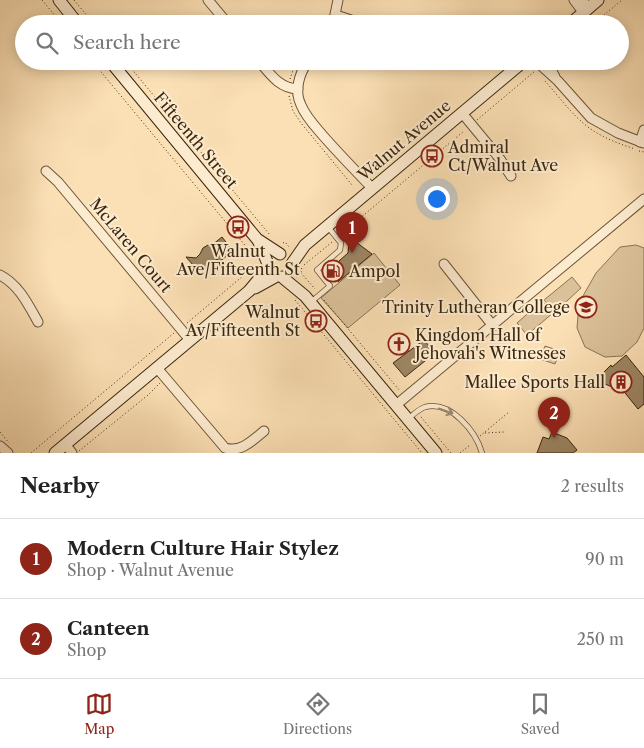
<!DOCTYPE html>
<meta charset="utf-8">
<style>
:root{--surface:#fff;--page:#f2f2f2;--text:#222;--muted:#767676;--line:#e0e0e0;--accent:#8f2418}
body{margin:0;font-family:"Libre Caslon Text",serif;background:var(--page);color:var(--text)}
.you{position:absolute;left:436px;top:198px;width:18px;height:18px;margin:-12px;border:4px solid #fff;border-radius:50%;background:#1a73e8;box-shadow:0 0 0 8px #1a73e833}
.badge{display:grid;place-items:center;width:32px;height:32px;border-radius:50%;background:var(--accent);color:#fff;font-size:16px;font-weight:700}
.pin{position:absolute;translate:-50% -41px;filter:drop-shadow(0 1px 2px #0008)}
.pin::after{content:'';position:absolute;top:26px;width:18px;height:15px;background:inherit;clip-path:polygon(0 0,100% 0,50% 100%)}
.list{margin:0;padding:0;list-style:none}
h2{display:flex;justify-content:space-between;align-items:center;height:65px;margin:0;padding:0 20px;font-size:21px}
h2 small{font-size:16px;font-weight:400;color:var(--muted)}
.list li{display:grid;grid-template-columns:32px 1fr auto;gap:15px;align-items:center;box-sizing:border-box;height:80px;padding:0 20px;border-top:1px solid var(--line)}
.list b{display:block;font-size:19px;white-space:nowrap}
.list p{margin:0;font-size:16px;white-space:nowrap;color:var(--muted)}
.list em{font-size:16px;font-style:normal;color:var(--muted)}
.icon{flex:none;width:28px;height:28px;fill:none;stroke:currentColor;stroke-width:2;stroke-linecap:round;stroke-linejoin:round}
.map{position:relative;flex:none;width:644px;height:453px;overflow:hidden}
.search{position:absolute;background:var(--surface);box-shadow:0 2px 12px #0003;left:15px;right:15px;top:15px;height:55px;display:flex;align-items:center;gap:12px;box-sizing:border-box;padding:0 18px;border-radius:28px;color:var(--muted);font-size:19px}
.sheet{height:225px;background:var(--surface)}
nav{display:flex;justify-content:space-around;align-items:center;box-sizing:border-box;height:70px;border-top:1px solid var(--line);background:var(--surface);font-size:14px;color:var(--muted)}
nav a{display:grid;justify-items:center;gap:2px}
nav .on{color:var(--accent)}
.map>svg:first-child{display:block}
.green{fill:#dbc199;stroke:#8a7454}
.building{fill:#9e8765;stroke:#39270f}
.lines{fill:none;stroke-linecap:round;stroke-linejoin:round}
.lane-casing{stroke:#6a5538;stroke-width:6}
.street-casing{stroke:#6a5538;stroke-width:11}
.secondary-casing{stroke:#39270f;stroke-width:13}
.path{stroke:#39270f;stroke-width:1;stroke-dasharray:1 2.5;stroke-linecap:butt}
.lane{stroke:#fdebcf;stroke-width:4.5}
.street{stroke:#fdebcf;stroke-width:9}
.secondary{stroke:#fdebcf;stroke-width:11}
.oneway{stroke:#9b896f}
.labels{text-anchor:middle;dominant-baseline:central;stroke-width:4;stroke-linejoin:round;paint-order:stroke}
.street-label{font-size:16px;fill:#39270f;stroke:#fdebcf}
.poi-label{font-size:16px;fill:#39270f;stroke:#fdebcf;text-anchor:start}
</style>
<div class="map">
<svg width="644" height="453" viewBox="0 0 644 453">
<rect width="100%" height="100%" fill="#fce0b5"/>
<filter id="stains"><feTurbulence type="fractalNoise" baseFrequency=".004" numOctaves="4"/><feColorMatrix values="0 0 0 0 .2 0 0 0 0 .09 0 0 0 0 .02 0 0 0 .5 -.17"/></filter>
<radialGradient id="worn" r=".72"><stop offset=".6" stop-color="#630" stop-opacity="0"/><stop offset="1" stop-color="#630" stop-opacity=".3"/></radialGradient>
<g class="green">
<path d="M636,245l8,3v80l-7,14 -15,14 -17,1 -20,-10 -8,-19 2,-25 17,-30 24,-26z"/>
<path d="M374,253l26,32 -52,43 -27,-30z"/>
<path d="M572,277l9,11 -26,24 -11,-12z"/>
<path d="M542,301l11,12 -26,22 -10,-12z"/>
<path d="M545,346l15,5 -5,13 -15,-5z"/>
</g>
<g class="building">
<path d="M222,237l11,14 -14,11 -2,-3 -17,14 -14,-16 10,1 4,-4 3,-6 5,-3h4z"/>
<path d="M352,239l20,15 -34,28 1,-21 9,-8 1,-12z"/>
<path d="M424,340l11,13 -30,24 -12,-14z"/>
<path d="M626,355l18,22v27l-6,5 -21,-26 -5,4 -16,-7 15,-15 1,2z"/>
<path d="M552,432l15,6 10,12 -4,3h-36l6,-16 6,2z"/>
</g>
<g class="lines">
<g class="lane-casing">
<g id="lane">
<path d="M311,302l19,-16 -13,-16 23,-20 1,-7 -13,-16"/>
<path d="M409,418c5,-4 10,-9 16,-11 26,-7 51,25 57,46"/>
</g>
</g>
<g class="street-casing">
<g id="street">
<path d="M208,0l20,24"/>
<path d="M574,0l9,12"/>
<path d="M582,0l7,8"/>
<path d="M336,15l27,9"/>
<path d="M333,24l5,-24"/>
<path d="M259,61c11,13 20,27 39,28"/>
<path d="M308,61c-9,13 -14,30 -7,44 4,10 11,18 18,26 17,20 35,38 53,57"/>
<path d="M536,61l22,20 33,37 27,15 26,10"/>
<path d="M547,61l8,16"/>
<path d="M462,113l38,46 11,17"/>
<path d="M640,142l4,-12"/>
<path d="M46,171l12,11 132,158"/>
<path d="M444,264l49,62"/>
<path d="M0,275c19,10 28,29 38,47"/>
<path d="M157,368l68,80c16,5 28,-8 39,-17"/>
<path d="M396,405l248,-206"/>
<path d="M65,444l7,9"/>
<path d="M0,446l8,7"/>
</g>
</g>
<g class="secondary-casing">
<g id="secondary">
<path d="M59,0l19,24"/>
<path d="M570,24l28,-24"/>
<path d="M110,61l147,178 23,15"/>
<path d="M258,240l10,24"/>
<path d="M291,265l14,-20 219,-184"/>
<path d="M282,277l23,19 131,157"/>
<path d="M255,288l20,-11"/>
<path d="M55,453l194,-162 19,-23"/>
</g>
</g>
<g class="path">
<path d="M42,0l20,24"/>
<path d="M74,0l20,24"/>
<path d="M323,24l3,-9"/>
<path d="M593,24l29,-24"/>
<path d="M92,61l161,194"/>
<path d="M125,61l145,174"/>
<path d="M290,79l6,-18"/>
<path d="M545,81c12,13 23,29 37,41 15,14 35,21 53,27"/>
<path d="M289,96l4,15 8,12 51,62"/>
<path d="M477,120l58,-49"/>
<path d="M639,151l5,1"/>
<path d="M341,234l123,-103"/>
<path d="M283,243l2,-1 5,6"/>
<path d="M304,265l28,-23"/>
<path d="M301,273l14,16"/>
<path d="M296,277l5,-4 1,-7"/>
<path d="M295,300l127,153"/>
<path d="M324,300l76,91"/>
<path d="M187,323l69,-58"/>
<path d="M421,417l30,36"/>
<path d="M0,432l9,11"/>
<path d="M485,433l19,-1"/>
<path d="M480,436l29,-24"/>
<path d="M79,451l69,-56 12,-12"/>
<path d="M31,453l143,-120"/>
<path d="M460,453l10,-8"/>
</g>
<use href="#lane" class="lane"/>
<use href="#street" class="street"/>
<use href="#secondary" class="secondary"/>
</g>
<defs><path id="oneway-shaft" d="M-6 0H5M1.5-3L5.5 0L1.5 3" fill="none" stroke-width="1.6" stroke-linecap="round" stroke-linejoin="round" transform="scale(1.25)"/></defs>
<use class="oneway" href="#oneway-shaft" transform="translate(446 411) rotate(20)"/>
<defs>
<g id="bus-ring" transform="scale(1.125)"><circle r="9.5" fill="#fdebcf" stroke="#8f2418" stroke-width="1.5"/><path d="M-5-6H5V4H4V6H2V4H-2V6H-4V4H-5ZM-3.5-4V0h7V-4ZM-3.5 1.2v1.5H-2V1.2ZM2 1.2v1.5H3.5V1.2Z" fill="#8f2418"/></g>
<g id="fuel-ring" transform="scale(1.125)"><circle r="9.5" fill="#fdebcf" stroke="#8f2418" stroke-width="1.5"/><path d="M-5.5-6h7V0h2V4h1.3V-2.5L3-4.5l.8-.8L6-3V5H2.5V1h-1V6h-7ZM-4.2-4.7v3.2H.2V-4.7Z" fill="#8f2418"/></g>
<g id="school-ring" transform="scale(1.125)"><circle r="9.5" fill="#fdebcf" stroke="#8f2418" stroke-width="1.5"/><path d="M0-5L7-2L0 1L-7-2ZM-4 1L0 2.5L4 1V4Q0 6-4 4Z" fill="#8f2418"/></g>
<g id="church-ring" transform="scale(1.125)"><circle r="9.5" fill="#fdebcf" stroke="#8f2418" stroke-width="1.5"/><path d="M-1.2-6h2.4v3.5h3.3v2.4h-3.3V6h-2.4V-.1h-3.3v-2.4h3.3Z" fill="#8f2418"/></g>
<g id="building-ring" transform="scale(1.125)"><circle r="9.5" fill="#fdebcf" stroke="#8f2418" stroke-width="1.5"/><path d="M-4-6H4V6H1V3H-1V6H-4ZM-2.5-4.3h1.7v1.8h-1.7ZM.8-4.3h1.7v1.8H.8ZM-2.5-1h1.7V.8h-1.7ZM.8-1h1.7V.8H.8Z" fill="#8f2418"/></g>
</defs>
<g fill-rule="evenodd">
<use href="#bus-ring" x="432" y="156"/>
<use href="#bus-ring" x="238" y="227"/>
<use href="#fuel-ring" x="333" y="271"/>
<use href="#school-ring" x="586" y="307"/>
<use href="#bus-ring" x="316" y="321"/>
<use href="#church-ring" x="399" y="344"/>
<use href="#building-ring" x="621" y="382"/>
</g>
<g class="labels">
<g class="street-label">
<text transform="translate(196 140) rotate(50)">Fifteenth Street</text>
<text transform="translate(404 140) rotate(-40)">Walnut Avenue</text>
<text transform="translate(131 245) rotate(50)">McLaren Court</text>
</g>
<g class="poi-label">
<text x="448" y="147">Admiral<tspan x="448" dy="18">Ct/Walnut Ave</tspan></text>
<text x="238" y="251" text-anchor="middle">Walnut<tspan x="238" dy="18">Ave/Fifteenth St</tspan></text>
<text x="349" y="271">Ampol</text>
<text x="570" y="307" text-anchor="end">Trinity Lutheran College</text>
<text x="300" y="312" text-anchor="end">Walnut<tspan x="300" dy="18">Av/Fifteenth St</tspan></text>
<text x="415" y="335">Kingdom Hall of<tspan x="415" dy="18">Jehovah's Witnesses</tspan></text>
<text x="605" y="382" text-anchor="end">Mallee Sports Hall</text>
</g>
</g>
<rect width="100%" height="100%" filter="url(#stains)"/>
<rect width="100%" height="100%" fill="url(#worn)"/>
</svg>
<div class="you"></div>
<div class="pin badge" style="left:352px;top:253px">1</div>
<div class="pin badge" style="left:554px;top:438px">2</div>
<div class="search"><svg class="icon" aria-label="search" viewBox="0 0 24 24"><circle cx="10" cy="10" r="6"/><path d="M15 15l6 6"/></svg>Search here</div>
</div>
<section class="sheet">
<h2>Nearby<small>2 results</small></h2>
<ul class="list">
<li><span class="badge">1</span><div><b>Modern Culture Hair Stylez</b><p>Shop · Walnut Avenue</p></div><em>90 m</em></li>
<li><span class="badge">2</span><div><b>Canteen</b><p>Shop</p></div><em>250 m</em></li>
</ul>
</section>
<nav>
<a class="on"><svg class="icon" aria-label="map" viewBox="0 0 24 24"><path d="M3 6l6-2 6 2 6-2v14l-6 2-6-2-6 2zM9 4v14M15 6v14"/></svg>Map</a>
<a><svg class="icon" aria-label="directions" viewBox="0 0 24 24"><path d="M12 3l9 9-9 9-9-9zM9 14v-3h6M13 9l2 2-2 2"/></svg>Directions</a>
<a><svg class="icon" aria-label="saved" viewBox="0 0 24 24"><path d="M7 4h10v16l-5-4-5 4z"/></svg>Saved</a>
</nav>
